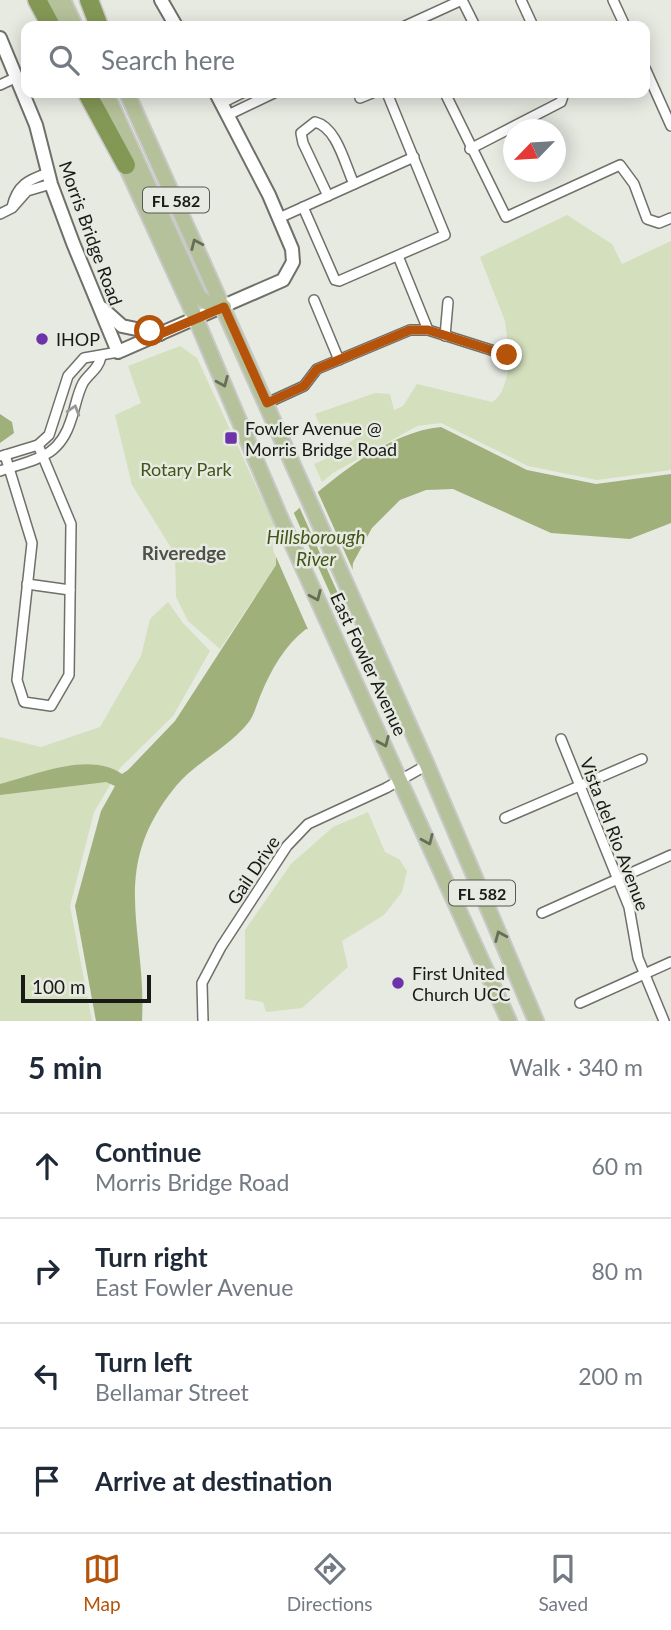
<!DOCTYPE html>
<meta charset="utf-8">
<style>
:root{--surface:#fff;--page:#f2f2f3;--text:#1f2937;--muted:#747a83;--line:#e0e1e3;--accent:#b45309}
body{margin:0;font-family:Lato,sans-serif;background:var(--page);color:var(--text)}
.compass{position:absolute;left:503px;top:119px;width:63px;height:63px;border-radius:50%;background:var(--surface);box-shadow:0 4px 18px #0003;rotate:245deg}
.scale{position:absolute;left:21px;bottom:18px;width:130px;box-sizing:border-box;padding-left:7px;border:4px solid #191a17;border-top:0;font-size:19px;line-height:24px;white-space:nowrap;color:#191a17;-webkit-text-stroke:5px #e6eae1;paint-order:stroke}
.stop{position:absolute;width:21px;height:21px;margin:-16px;border:5px solid #b45309;border-radius:50%;background:#fff}
.stop.end{background:#b45309;border-color:#fff;box-shadow:0 2px 7px #0008}
.list{margin:0;padding:0;list-style:none}
h2{display:flex;justify-content:space-between;align-items:center;height:91px;margin:0;padding:0 28px;font-size:30px}
h2 small{font-size:23px;font-weight:400;color:var(--muted)}
.list li{display:grid;grid-template-columns:46px 1fr auto;gap:21px;align-items:center;box-sizing:border-box;height:105px;padding:0 28px;border-top:2px solid var(--line)}
.list b{display:block;font-size:26px;white-space:nowrap}
.list p{margin:0;font-size:23px;white-space:nowrap;color:var(--muted)}
.list em{font-size:23px;font-style:normal;color:var(--muted)}
.icon{flex:none;width:38px;height:38px;fill:none;stroke:currentColor;stroke-width:2;stroke-linecap:round;stroke-linejoin:round}
.map{position:relative;flex:none;width:671px;height:1021px;overflow:hidden}
.search{position:absolute;background:var(--surface);box-shadow:0 4px 18px #0003;left:21px;right:21px;top:21px;height:77px;display:flex;align-items:center;gap:18px;box-sizing:border-box;padding:0 24px;border-radius:14px;color:var(--muted);font-size:26px}
.sheet{height:511px;background:var(--surface)}
nav{display:flex;justify-content:space-around;align-items:center;box-sizing:border-box;height:98px;border-top:2px solid var(--line);background:var(--surface);font-size:19px;color:var(--muted)}
nav a{display:grid;justify-items:center;gap:4px}
nav .on{color:var(--accent)}
.map>svg:first-child{display:block}
.green{fill:#d4dfbd}
.water{fill:#9fb07a}
.pier{fill:#e6eae1}
.lines{fill:none;stroke-linecap:round;stroke-linejoin:round}
.street-casing{stroke:#6e7069;stroke-width:12}
.secondary-casing{stroke:#6e7069;stroke-width:16}
.primary-casing{stroke:#c8c8c7;stroke-width:18}
.highway-casing{stroke:#c8c8c7;stroke-width:21}
.street{stroke:#fff;stroke-width:9}
.secondary{stroke:#fff;stroke-width:12}
.primary{stroke:#b5c19a;stroke-width:14}
.highway{stroke:#849856;stroke-width:18}
.oneway{stroke:#676e58}
.oneway2{stroke:#989897}
.route{stroke:#b45309;stroke-width:9}
.poi-dot{fill:#6d33a8;stroke:#e6eae1;stroke-width:2.5}
.labels{text-anchor:middle;dominant-baseline:central;stroke-width:5;stroke-linejoin:round;paint-order:stroke}
.shield{fill:#e6eae1;stroke:#565854;stroke-width:2}
.shield-label{font-size:16px;font-weight:bold;fill:#191a17}
.street-label{font-size:18px;fill:#191a17;stroke:#e6eae1}
.poi-label{font-size:18px;fill:#191a17;stroke:#e6eae1;text-anchor:start}
.park-label{font-size:18px;fill:#445418;stroke:#e6eae1}
.water-label{font-size:19px;font-style:italic;fill:#445418;stroke:#e6eae1}
.neighbourhood-label{font-size:19px;font-weight:bold;fill:#4d4f48;stroke:#e6eae1}
</style>
<div class="map">
<svg width="671" height="1021" viewBox="0 0 671 1021">
<rect width="100%" height="100%" fill="#e6eae1"/>
<g class="green">
<path d="M567,215l45,29 10,20 49,-23v229l-74,10 -69,-14 -87,-43 -24,3 -84,47 -11,9 -8,-18 18,-8 25,-19v-10l-10,-5 -17,8 -11,-7 -4,-9 60,-21 15,1 4,16 9,-4 14,-22 75,18c16,-9 14,-34 21,-49l-4,-2 -4,-30 -25,-64z"/>
<path d="M180,346l17,12 79,171v36l-56,84 -32,-28 -12,-24 -1,-43 -43,-69 -17,-70 26,-12 -13,-37z"/>
<path d="M168,602l15,21 27,28 -37,65 -53,52 -26,44 -24,94 22,115h-92v-284l41,10 59,-20 41,-71 9,-37z"/>
<path d="M368,812l17,40 14,7 8,12 -5,21 -18,23 -42,26 6,26 -46,41 -36,4 -3,-10 -18,-3v-69l46,-66 42,-37z"/>
</g>
<g class="water">
<path d="M0,414l12,8 2,11 -14,10z"/>
<path d="M441,427l86,43 69,14 75,-10v49l-41,16 -79,-6 -98,-44 -27,1 -26,10 -28,28 -19,35 -2,27 -30,42 -15,-3c-21,16 -35,41 -45,65 -4,9 -7,22 -13,29 -20,25 -52,39 -72,63 -69,84 -29,143 -34,235h-46l-21,-115 26,-95 14,-25 -9,-4 -106,13v-11c36,-9 89,-33 122,-10l6,-4 47,-49 101,-156v-36c42,-38 106,-97 165,-102z"/>
</g>
<g class="pier">
<path d="M316,488l40,89 -1,14 -11,16 -46,-103z"/>
<path d="M292,509l47,104 -18,22 -11,-1 -37,-84 -1,-22z"/>
</g>
<g class="lines">
<g class="street-casing">
<g id="street">
<path d="M521,0l12,26"/>
<path d="M613,0l12,26"/>
<path d="M405,26l57,-26 13,26"/>
<path d="M645,68l26,58"/>
<path d="M0,85l17,-8"/>
<path d="M445,93l61,124 114,-52 14,19 13,35 12,4 12,-5"/>
<path d="M360,98l12,-5"/>
<path d="M222,103l20,-10"/>
<path d="M228,115l46,-22"/>
<path d="M470,149l91,-47 3,-9"/>
<path d="M328,196l-25,-53 -2,-10 14,-11c22,5 30,43 39,62"/>
<path d="M12,207c5,-22 16,-27 36,-34"/>
<path d="M303,207l32,73 4,1 106,-46 -58,-142"/>
<path d="M0,214l12,-6 15,-17 24,-7"/>
<path d="M279,218l135,-61"/>
<path d="M398,256l30,74"/>
<path d="M314,300l25,60"/>
<path d="M445,336l3,-34"/>
<path d="M267,403l37,-17 13,-17 93,-39h18l79,25"/>
<path d="M5,455l27,88 -15,137 7,22 27,4 18,-31 2,-151 -33,-79"/>
<path d="M2,456l36,-11 11,-10 19,-59 16,-18 34,-6"/>
<path d="M0,471c34,-12 59,-12 71,-51 4,-11 6,-26 12,-37 6,-10 15,-13 18,-26"/>
<path d="M27,584l43,6"/>
<path d="M561,739l68,168 9,51 26,63"/>
<path d="M505,818l137,-59"/>
<path d="M542,913l129,-58"/>
<path d="M580,1003l91,-41"/>
<path d="M203,1021l-1,-38 19,-36 66,-101 21,-22 78,-36 41,-23"/>
</g>
</g>
<g class="secondary-casing">
<g id="secondary">
<path d="M161,0l15,26"/>
<path d="M0,38l36,87 15,59 22,59 45,109 165,-72 10,-18 -1,-13 -23,-54 -53,-102"/>
<path d="M102,308l20,18 38,8"/>
</g>
</g>
<g class="primary-casing">
<g id="primary">
<path d="M51,0l12,26"/>
<path d="M63,0l12,26"/>
<path d="M106,93l93,204 10,7 15,3"/>
<path d="M127,93l300,672 109,256"/>
<path d="M122,157l74,162 84,198 229,504"/>
</g>
</g>
<g class="highway-casing">
<g id="highway">
<path d="M37,0l14,26"/>
<path d="M89,0l10,26"/>
<path d="M87,93l39,72"/>
</g>
</g>
<use href="#street" class="street"/>
<use href="#secondary" class="secondary"/>
<use href="#primary" class="primary"/>
<use href="#highway" class="highway"/>
</g>
<defs><path id="oneway-chevron" d="M-2-3.5L2.5 0L-2 3.5" fill="none" stroke-width="1.6" stroke-linecap="round" stroke-linejoin="round" transform="scale(1.75)"/></defs>
<g class="oneway">
<use href="#oneway-chevron" transform="translate(196 244) rotate(-114)"/>
<use href="#oneway-chevron" transform="translate(223 382) rotate(67)"/>
<use href="#oneway-chevron" transform="translate(316 596) rotate(66)"/>
<use href="#oneway-chevron" transform="translate(384 742) rotate(66)"/>
<use href="#oneway-chevron" transform="translate(428 840) rotate(66)"/>
<use href="#oneway-chevron" transform="translate(500 936) rotate(-113)"/>
</g>
<use class="oneway2" href="#oneway-chevron" transform="translate(74 410) rotate(-73)"/>
<g class="lines">
<path class="route" d="M150,331l10,3 64,-27 43,96 37,-17 13,-17 93,-39h18l79,25"/>
</g>
<g class="poi-dot">
<circle cx="42" cy="339" r="7"/>
<rect x="224" y="431" width="14" height="14" rx="3.5"/>
<circle cx="398" cy="983" r="7"/>
</g>
<g class="labels">
<g class="shield">
<rect x="143" y="187.5" width="66" height="25" rx="5"/>
<rect x="449" y="880.5" width="66" height="25" rx="5"/>
</g>
<g class="shield-label">
<text x="176" y="200">FL 582</text>
<text x="482" y="893">FL 582</text>
</g>
<g class="street-label">
<text transform="translate(91 233) rotate(70)">Morris Bridge Road</text>
<text transform="translate(369 664) rotate(65)">East Fowler Avenue</text>
<text transform="translate(615 834) rotate(69)">Vista del Rio Avenue</text>
<text transform="translate(253 870) rotate(-56)">Gail Drive</text>
</g>
<g class="poi-label">
<text x="56" y="339">IHOP</text>
<text x="245" y="428">Fowler Avenue @<tspan x="245" dy="21">Morris Bridge Road</tspan></text>
<text x="412" y="973">First United<tspan x="412" dy="21">Church UCC</tspan></text>
</g>
<g class="park-label">
<text x="186" y="469">Rotary Park</text>
</g>
<g class="water-label">
<text x="316" y="536">Hillsborough<tspan x="316" dy="22">River</tspan></text>
</g>
<g class="neighbourhood-label">
<text x="184" y="552">Riveredge</text>
</g>
</g>
</svg>
<svg class="compass" viewBox="-18 -18 36 36"><path d="M0-13l5 13h-10z" fill="#e53935"/><path d="M0 13l5-13h-10z" fill="#747a83"/></svg>
<div class="scale">100 m</div>
<div class="stop" style="left:150px;top:331px"></div>
<div class="stop end" style="left:507px;top:355px"></div>
<div class="search"><svg class="icon" aria-label="search" viewBox="0 0 24 24"><circle cx="10" cy="10" r="6"/><path d="M15 15l6 6"/></svg>Search here</div>
</div>
<section class="sheet">
<h2>5 min<small>Walk · 340 m</small></h2>
<ul class="list">
<li><svg class="icon" aria-label="ahead" viewBox="0 0 24 24"><path d="M12 20V5M6 11l6-6 6 6"/></svg><div><b>Continue</b><p>Morris Bridge Road</p></div><em>60 m</em></li>
<li><svg class="icon" aria-label="right" viewBox="0 0 24 24"><path d="M7 20v-9h11M14 6l5 5-5 5"/></svg><div><b>Turn right</b><p>East Fowler Avenue</p></div><em>80 m</em></li>
<li><svg class="icon" aria-label="left" viewBox="0 0 24 24"><path d="M17 20v-9H6M10 6l-5 5 5 5"/></svg><div><b>Turn left</b><p>Bellamar Street</p></div><em>200 m</em></li>
<li><svg class="icon" aria-label="arrive" viewBox="0 0 24 24"><path d="M6 21V4h12l-3 4 3 4H6"/></svg><div><b>Arrive at destination</b></div></li>
</ul>
</section>
<nav>
<a class="on"><svg class="icon" aria-label="map" viewBox="0 0 24 24"><path d="M3 6l6-2 6 2 6-2v14l-6 2-6-2-6 2zM9 4v14M15 6v14"/></svg>Map</a>
<a><svg class="icon" aria-label="directions" viewBox="0 0 24 24"><path d="M12 3l9 9-9 9-9-9zM9 14v-3h6M13 9l2 2-2 2"/></svg>Directions</a>
<a><svg class="icon" aria-label="saved" viewBox="0 0 24 24"><path d="M7 4h10v16l-5-4-5 4z"/></svg>Saved</a>
</nav>
